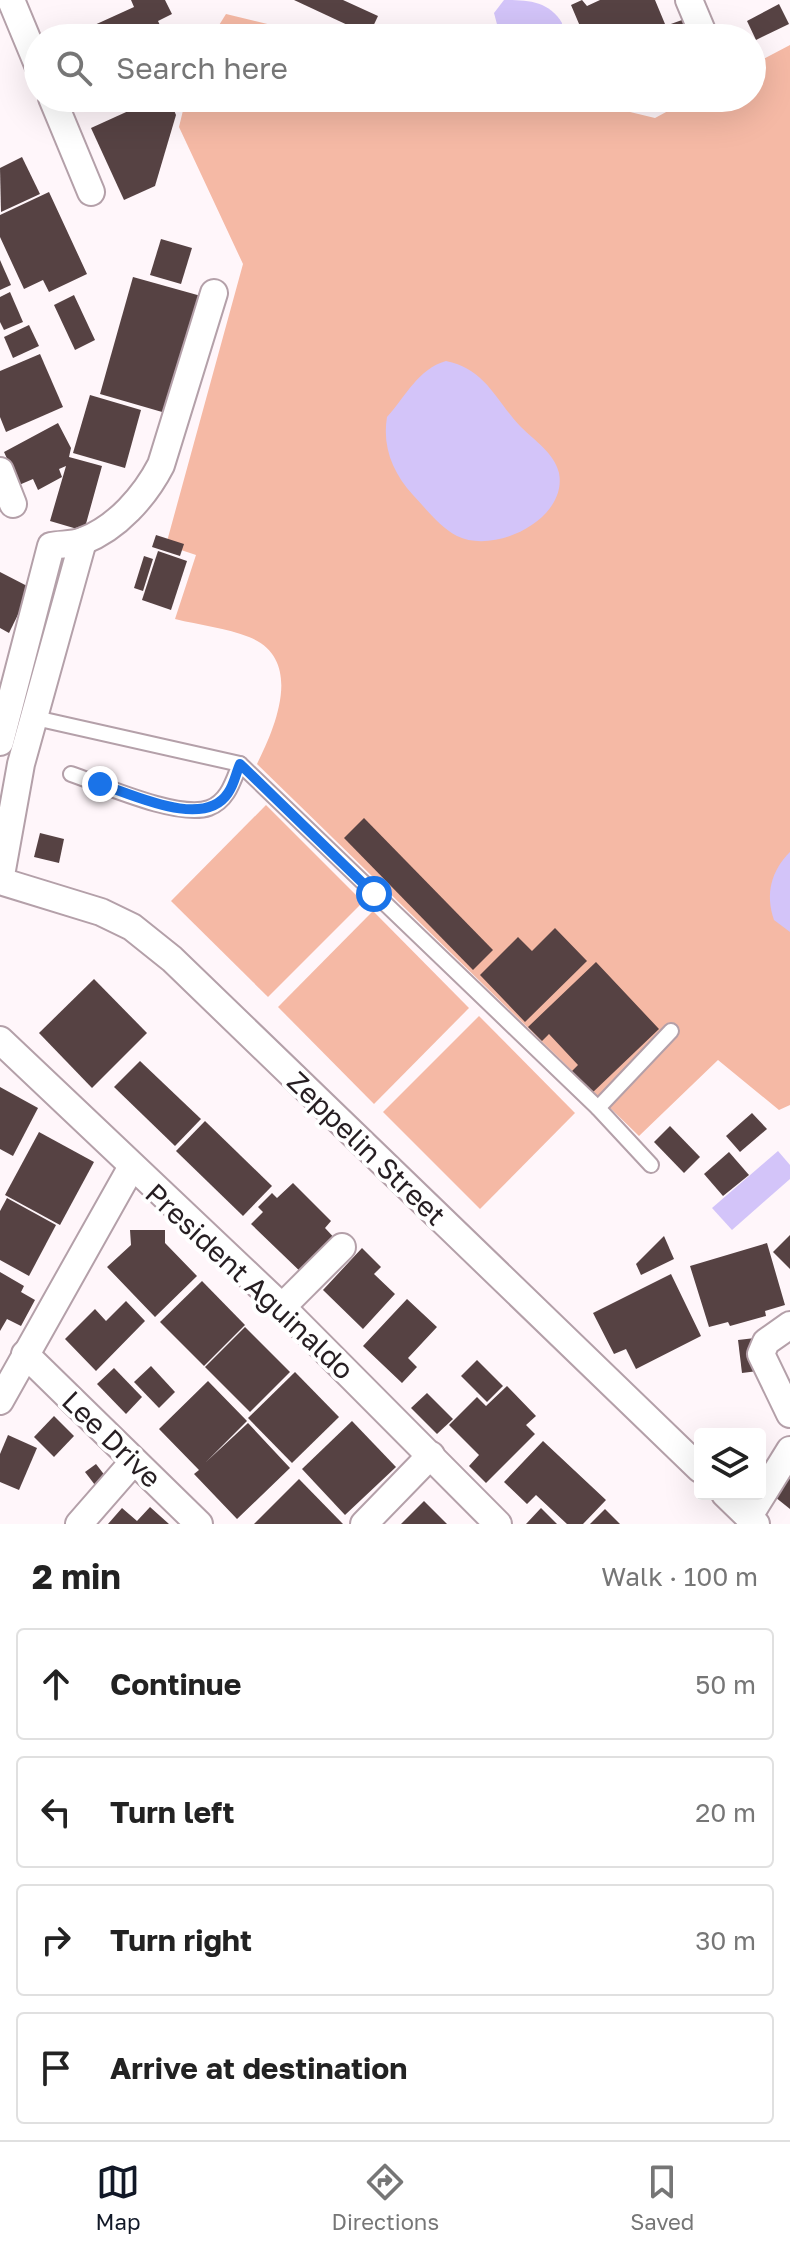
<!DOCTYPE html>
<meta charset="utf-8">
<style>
:root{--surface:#fff;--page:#f2f2f2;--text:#222;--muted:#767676;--line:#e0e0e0;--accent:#111827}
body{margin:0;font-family:"Golos Text",sans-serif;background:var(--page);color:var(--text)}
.controls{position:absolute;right:24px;bottom:24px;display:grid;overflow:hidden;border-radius:8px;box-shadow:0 8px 32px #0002}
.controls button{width:72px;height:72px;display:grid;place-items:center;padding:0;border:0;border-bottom:2px solid var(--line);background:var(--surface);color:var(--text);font:40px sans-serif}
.stop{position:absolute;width:24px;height:24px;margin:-18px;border:6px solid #1a73e8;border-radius:50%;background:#fff}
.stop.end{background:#1a73e8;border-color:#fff;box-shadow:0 2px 8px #0008}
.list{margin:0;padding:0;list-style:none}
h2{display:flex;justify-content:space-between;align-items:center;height:104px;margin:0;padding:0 32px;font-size:34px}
h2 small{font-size:26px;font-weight:400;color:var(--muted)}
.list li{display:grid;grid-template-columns:52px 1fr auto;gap:24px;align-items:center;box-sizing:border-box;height:112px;margin:0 16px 16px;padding:0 16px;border:2px solid var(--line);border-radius:8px}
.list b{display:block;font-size:30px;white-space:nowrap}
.list em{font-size:26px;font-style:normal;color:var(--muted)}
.icon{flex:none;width:44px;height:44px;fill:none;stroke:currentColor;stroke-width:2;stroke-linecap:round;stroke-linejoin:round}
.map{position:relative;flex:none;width:790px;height:1524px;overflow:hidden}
.search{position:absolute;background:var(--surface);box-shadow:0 8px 32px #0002;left:24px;right:24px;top:24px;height:88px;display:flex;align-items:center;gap:20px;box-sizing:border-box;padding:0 28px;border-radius:44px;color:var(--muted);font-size:30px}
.sheet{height:616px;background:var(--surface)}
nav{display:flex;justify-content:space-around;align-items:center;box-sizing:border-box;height:112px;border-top:2px solid var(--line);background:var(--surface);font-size:22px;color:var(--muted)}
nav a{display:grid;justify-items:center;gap:4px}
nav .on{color:var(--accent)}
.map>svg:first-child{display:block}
.green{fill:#f5b9a5}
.water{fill:#d3c4f9}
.building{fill:#564243}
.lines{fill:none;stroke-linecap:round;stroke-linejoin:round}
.lane-casing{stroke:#b4a0a9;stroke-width:18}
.street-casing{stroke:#b4a0a9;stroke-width:30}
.lane{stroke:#fff;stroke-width:14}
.street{stroke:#fff;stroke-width:26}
.route{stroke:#1a73e8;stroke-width:10}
.labels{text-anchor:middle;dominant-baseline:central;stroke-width:8;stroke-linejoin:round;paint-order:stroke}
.street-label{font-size:28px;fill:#261e22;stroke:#fff}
</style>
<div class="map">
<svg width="790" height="1524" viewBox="0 0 790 1524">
<rect width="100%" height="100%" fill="#fff6fa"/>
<g class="green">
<path d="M226,14l99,24h1h-115z"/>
<path d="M790,45v1060l-11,5 -61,-50 -79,76 -382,-372c18,-36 48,-105 -8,-127 -22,-9 -50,-12 -74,-18l21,-64 -30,-10 77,-281 -64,-137 7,-29h386l83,20 37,-20h60v-33z"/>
<path d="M266,805l97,97 -95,95 -97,-96z"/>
<path d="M373,911l96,97 -95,96 -96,-97z"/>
<path d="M479,1016l96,97 -95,96 -97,-97z"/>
</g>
<g class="water">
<path d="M504,0c24,0 45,1 58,23l-1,15 -56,-3 -7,-7 -4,-15z"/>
<path d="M446,361c40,8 49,39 75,66 14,14 33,26 38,46 9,46 -64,82 -102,63 -17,-9 -31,-27 -44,-41 -20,-22 -31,-48 -26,-78 19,-21 31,-48 59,-56z"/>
<path d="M790,852v80l-16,-12c-9,-26 -3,-49 16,-68z"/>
<path d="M778,1151l12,14v14l-58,51 -20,-22z"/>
</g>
<g class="building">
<path d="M131,0h34l7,14 -14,7 8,17h-85l-2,-6 55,-25z"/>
<path d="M294,0h49l35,16 -9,19z"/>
<path d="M582,0l5,6 13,-6h55l10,24 -32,14h-48l-14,-33z"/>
<path d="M779,4l10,20 -33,16 -9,-19z"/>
<path d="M682,20l8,18h-17l-5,-13z"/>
<path d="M667,30l3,8h-23z"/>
<path d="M157,98h12l7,17 -21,71 -31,14 -33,-72z"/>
<path d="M22,157l18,37 -39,18 -1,-44z"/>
<path d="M49,192l38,82 -38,18 -6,-12 -19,9 -24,-52v-22z"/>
<path d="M161,239l31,9 -11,36 -31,-9z"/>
<path d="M0,260l11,25 -11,5z"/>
<path d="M133,277l68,19 -32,118 -69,-20z"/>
<path d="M10,292l13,30 -19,8 -4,-8v-25z"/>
<path d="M74,295l21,45 -20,10 -21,-45z"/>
<path d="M29,325l10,21 -26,12 -9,-21z"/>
<path d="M40,354l23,53 -57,25 -6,-15v-46z"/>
<path d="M90,395l51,15 -16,58 -52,-15z"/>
<path d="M58,423l13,25 -2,9 33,9 -18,65 -34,-10 16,-55 -7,3 3,8 -24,13 -5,-11 -14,6 -15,-33z"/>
<path d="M156,535l28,9 -4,12 -28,-9z"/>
<path d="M158,551l29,10 -16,49 -29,-10z"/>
<path d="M144,556l9,3 -10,32 -9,-3z"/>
<path d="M0,572l31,16 -22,45 -9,-5z"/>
<path d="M364,818l129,132 -20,20 -129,-132z"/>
<path d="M40,833l24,6 -5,24 -25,-6z"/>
<path d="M555,928l32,33 -62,61 -45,-47 38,-38 14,14z"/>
<path d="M596,962l63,67 -68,65 -20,-22 7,-7 -29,-31 -7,7 -14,-14z"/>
<path d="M94,979l53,54 -55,55 -53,-55z"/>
<path d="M140,1061l61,58 -26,27 -61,-59z"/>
<path d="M0,1087l38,21 -25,48 -13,-7z"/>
<path d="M752,1113l15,16 -27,23 -14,-16z"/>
<path d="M205,1121l67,65 -29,30 -67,-65z"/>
<path d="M670,1126l30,31 -16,16 -30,-31z"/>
<path d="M39,1132l55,30 -34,63 -55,-30z"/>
<path d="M729,1152l20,23 -26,21 -19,-22z"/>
<path d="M293,1183l38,38 -6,7 15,16 -34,33 -55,-53 12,-12 -5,-5 14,-14 5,5z"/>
<path d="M7,1198l49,27 -27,51 -29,-16v-49z"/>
<path d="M130,1230h35v13l32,33 -42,41 -48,-50 24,-22z"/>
<path d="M790,1235v34l-17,-17z"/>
<path d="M664,1236l10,23 -33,16 -5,-11z"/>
<path d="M767,1243l18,62 -20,6 1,5 -36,10 -2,-4 -19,5 -19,-61z"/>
<path d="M362,1248l19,19 -7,7 21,20 -32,35 -40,-39z"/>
<path d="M0,1272l24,14 -3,6 14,8 -14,26 -14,-7 -7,12z"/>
<path d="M671,1274l30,62 -65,33 -10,-20 -12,5 -21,-41z"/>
<path d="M202,1281l43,44 -41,41 -44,-44z"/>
<path d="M407,1299l30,28 -29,31 9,9 -15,16 -39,-37z"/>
<path d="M126,1301l19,20 -49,50 -31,-32 30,-30 11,12z"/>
<path d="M245,1327l45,45 -40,40 -45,-45z"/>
<path d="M755,1338l3,33 -16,2 -4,-33z"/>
<path d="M477,1360l26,26 -16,16 -26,-26z"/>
<path d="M151,1366l24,26 -16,16 -25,-26z"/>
<path d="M114,1368l28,29 -16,17 -29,-30z"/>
<path d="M295,1372l44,45 -47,46 -44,-45z"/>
<path d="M208,1381l39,40 -41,41 42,-39 42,45 -53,51 -43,-45 5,-4 -40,-41z"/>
<path d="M507,1386l29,30 -10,9 9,9 -49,49 -17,-17 10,-11 -30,-30 28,-28 9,9z"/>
<path d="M427,1393l26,26 -16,15 -26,-26z"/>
<path d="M54,1416l20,20 -20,21 -20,-20z"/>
<path d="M352,1421l44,46 -51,48 -43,-46z"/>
<path d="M8,1435l29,13 -18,42 -19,-8v-28z"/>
<path d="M543,1441l63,59 -23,24h-16l-31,-29 -9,9 -23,-22z"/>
<path d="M96,1464l10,13 -11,8 -10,-13z"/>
<path d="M790,1478v31l-15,-12z"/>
<path d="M299,1479l44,45h-89z"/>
<path d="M424,1501l23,23h-46z"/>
<path d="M150,1507l19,17h-61l14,-16 15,13z"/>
<path d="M541,1508l16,16h-31z"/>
<path d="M605,1509l15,15h-30z"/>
</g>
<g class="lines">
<g class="lane-casing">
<g id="lane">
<path d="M31,717l209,47 358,344 53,57"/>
<path d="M71,774c32,11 108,45 138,34 19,-7 24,-27 31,-44"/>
<path d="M598,1108l73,-77"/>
</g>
</g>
<g class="street-casing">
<g id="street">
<path d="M11,0l27,65"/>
<path d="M689,0l16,38"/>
<path d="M52,98l39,94"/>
<path d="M0,471l13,33"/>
<path d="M83,541l-62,223 -21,117 101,31 31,15 40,32 528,510"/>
<path d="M0,742l51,-196c10,-2 23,-1 32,-5 34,-13 62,-45 78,-76l53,-172"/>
<path d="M0,1040l282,267 216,217"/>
<path d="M282,1307l60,-60"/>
<path d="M790,1325l-24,17 -5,12 29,60"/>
<path d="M25,1354l174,170"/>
<path d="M0,1401l131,-233"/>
<path d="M725,1494l31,30"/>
<path d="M749,1516l41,-66"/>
<path d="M79,1524l55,-63"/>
<path d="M364,1524l67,-69"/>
</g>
</g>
<use href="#lane" class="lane"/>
<use href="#street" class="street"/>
</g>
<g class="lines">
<path class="route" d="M100,784c32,10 104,46 128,9 6,-8 8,-20 12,-29l134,130"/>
</g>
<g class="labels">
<g class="street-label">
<text transform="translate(367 1148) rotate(44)">Zeppelin Street</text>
<text transform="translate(250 1281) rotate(43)">President Aguinaldo</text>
<text transform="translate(112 1439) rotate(44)">Lee Drive</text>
</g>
</g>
</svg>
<div class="controls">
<button><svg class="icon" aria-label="layers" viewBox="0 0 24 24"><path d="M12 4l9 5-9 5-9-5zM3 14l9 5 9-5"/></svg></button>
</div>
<div class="stop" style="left:374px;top:894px"></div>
<div class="stop end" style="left:100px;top:784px"></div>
<div class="search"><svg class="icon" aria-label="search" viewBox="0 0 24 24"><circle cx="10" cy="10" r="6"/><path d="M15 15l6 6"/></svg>Search here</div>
</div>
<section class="sheet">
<h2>2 min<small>Walk · 100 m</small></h2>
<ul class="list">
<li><svg class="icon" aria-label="ahead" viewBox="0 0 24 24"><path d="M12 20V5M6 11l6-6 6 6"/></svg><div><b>Continue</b></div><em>50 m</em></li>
<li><svg class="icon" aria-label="left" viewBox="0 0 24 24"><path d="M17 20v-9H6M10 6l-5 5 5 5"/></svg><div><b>Turn left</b></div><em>20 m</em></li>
<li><svg class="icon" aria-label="right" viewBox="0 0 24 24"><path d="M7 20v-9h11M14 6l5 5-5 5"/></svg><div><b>Turn right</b></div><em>30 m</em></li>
<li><svg class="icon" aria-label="arrive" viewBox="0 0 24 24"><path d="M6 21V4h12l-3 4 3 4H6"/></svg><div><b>Arrive at destination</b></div></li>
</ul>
</section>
<nav>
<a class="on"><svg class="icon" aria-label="map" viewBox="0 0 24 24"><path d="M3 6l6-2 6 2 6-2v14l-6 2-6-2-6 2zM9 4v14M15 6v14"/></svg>Map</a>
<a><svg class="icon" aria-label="directions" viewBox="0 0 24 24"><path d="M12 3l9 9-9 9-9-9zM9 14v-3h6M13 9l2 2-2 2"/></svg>Directions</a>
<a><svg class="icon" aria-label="saved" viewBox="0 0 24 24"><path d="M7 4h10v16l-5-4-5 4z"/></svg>Saved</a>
</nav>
